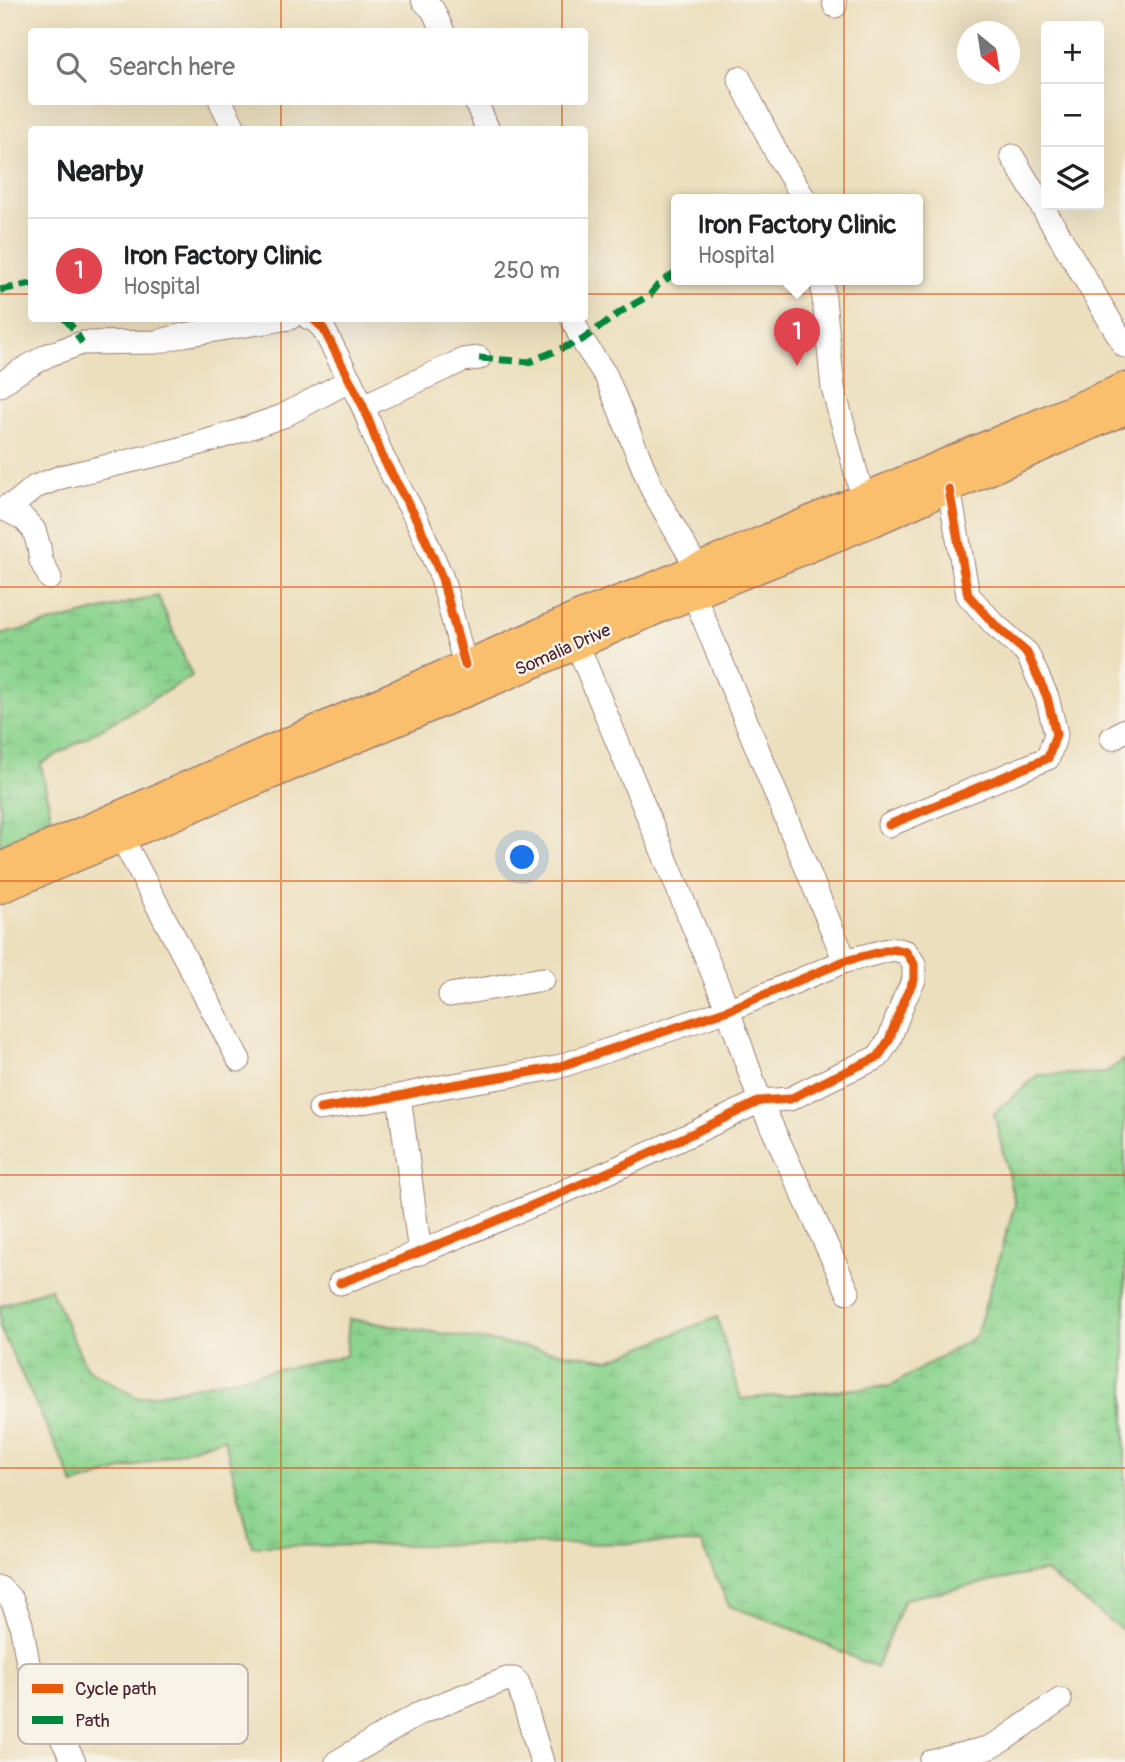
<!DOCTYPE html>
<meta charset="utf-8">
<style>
:root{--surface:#fff;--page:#f6f6f6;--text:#202124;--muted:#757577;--line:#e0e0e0;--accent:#d93025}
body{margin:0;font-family:Pangolin,sans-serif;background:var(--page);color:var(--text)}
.controls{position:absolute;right:21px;top:21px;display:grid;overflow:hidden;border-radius:7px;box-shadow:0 7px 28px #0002}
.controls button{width:63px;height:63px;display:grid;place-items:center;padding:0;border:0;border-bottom:2px solid var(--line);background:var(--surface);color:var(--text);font:35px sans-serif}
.compass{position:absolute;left:957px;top:21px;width:63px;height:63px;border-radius:50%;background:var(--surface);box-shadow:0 7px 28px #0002;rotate:150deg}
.you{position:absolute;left:523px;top:858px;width:24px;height:24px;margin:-18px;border:5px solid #fff;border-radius:50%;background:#1a73e8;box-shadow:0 0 0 10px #1a73e833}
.badge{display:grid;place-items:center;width:46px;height:46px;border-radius:50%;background:var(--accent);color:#fff;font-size:23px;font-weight:700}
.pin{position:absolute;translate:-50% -58px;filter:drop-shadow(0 2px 4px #0008)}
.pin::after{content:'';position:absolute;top:37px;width:24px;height:21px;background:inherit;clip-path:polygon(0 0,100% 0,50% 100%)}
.popup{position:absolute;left:671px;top:194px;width:252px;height:91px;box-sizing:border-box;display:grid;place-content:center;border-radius:7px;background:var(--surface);filter:drop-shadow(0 2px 5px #0005);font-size:23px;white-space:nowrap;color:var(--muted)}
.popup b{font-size:26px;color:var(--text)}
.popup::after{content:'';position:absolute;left:50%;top:100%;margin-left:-14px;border:14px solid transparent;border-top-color:var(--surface)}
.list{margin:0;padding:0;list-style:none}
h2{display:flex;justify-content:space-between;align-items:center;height:91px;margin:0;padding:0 28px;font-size:30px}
h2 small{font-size:23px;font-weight:400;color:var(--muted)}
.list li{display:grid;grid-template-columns:46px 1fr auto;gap:21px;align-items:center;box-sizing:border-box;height:105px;padding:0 28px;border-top:2px solid var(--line)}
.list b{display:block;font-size:26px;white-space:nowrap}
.list p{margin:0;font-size:23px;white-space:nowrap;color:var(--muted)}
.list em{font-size:23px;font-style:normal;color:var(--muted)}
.icon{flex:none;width:38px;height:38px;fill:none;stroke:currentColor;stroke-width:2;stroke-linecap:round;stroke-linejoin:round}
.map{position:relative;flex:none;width:1125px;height:1762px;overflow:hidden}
.search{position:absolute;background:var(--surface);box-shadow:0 7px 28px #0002;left:28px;top:28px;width:560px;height:77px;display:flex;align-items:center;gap:18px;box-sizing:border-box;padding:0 24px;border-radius:7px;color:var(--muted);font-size:26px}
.panel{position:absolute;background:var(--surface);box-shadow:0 7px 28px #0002;left:28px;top:126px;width:560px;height:196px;border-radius:7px}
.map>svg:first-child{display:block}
.wetland{fill:url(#wetland-marsh);stroke:#6b7a5d;stroke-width:2}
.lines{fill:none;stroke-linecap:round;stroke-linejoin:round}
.minor-casing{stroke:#9b7f74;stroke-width:25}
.major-casing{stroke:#9b7f74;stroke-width:31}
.minor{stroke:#fff;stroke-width:23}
.major{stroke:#f9bf6d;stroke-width:28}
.quiet{stroke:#00873e;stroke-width:7;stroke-dasharray:14 7;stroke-linecap:butt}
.cycleway-casing{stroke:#f7f3e8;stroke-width:13}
.cycleway{stroke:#e8590c;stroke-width:9}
.grid{fill:none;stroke:#d8530f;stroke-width:2;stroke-opacity:0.55}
.labels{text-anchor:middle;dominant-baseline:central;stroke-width:5;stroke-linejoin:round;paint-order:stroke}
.street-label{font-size:18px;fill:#4a1f2b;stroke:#f7f3e8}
.key{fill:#f7f3e8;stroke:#c3b3af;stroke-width:2}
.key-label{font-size:19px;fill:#4a1f2b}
</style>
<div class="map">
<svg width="1125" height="1762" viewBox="0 0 1125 1762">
<defs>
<pattern id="wetland-marsh" width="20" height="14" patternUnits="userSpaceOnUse" patternTransform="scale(1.75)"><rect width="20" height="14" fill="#8cd48f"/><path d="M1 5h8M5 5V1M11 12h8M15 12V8" fill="none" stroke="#7ab67c"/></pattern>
</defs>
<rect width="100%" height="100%" fill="#f7f3e8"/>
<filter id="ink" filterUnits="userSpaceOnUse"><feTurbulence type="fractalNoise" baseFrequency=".0143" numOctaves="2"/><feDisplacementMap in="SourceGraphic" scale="14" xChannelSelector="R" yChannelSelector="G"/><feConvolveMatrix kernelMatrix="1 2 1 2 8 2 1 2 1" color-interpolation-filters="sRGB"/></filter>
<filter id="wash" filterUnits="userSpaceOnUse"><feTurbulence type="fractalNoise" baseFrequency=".00686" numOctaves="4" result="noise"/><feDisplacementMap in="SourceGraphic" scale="28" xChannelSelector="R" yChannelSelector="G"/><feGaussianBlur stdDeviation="1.57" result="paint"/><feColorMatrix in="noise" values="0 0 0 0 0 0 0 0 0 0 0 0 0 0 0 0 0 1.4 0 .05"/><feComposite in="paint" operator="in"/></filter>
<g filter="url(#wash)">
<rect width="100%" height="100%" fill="#ecdfbe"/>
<g class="wetland">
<path d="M158,596l34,80 -151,88 15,79 -56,24v-232z"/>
<path d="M1125,1059v573l-81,-61 -140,28 -28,69 -90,-42 -57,-20 -28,-63 -449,3 -28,-108 -150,47 -74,-157v-22l50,-18 37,81 51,29 208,-42 3,-37 261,41 107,-43 24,82 150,-13 85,-50 39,-132 -21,-91 44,-38 66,-2z"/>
</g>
</g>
<g filter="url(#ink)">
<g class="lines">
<g class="minor-casing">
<g id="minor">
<path d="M423,0l10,10 10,22"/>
<path d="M834,0l1,6"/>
<path d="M739,78l39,78 27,44"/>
<path d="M221,102l14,28"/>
<path d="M476,102l12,28"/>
<path d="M1012,156l113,190"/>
<path d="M822,280l11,108 30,110"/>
<path d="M309,318l4,1 10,9 40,78 19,50 35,64 25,58 23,87"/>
<path d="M572,318l10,22 24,36 46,113 45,79 7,16"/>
<path d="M0,385l15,-11 33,-19 34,-12 75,-1 27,-7 106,-17"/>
<path d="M363,406l100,-46 16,-2"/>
<path d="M3,508l14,-6 18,-15 26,-10 116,-27 57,-17 49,-17 67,-36"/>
<path d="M0,509l3,-1 21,11 10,11 5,17 2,14 9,17"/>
<path d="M694,595l151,366"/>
<path d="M577,644l151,366 32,91 88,191"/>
<path d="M1112,738l13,-8"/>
<path d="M889,825l159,-67 8,-24 -9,-37 -20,-44 -33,-29 -26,-29 -19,-106"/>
<path d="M122,838l117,222"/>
<path d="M450,995l93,-16"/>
<path d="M399,1096l21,157"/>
<path d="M320,1109l79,-13 42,-9 114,-19 173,-58 117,-49 48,-12 13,3 8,12v16l-10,20 -15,40 -11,17 -44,20 -44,22 -30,2c-137,67 -277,128 -420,182"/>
<path d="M0,1588l12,12 9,24 7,39 17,42 29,57"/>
<path d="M337,1762l85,-50 85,-33h7l4,4 24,79"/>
<path d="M931,1762l57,-14 15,-8 57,-40"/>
</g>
</g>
<g class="major-casing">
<g id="major">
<path d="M0,867l583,-253 65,-25 477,-202"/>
<path d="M0,889l514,-217 149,-65 210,-85 252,-112"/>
</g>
</g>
<use href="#minor" class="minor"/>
<use href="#major" class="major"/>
<g class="quiet">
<path d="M0,290l32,-6"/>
<path d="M64,318l10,11 8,14"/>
<path d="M479,358l50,4 53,-22 40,-29 28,-16 8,-10 18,-13"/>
</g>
<g class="cycleway-casing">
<g id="cycleway">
<path d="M309,318l4,1 10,9 40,78 19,50 35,64 25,58 23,87"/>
<path d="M889,825l159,-67 8,-24 -9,-37 -20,-44 -33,-29 -26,-29 -19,-106"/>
<path d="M320,1109l79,-13 42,-9 114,-19 173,-58 117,-49 48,-12 13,3 8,12v16l-10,20 -15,40 -11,17 -44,20 -44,22 -30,2c-137,67 -277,128 -420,182"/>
</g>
</g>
<use href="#cycleway" class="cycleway"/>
</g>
</g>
<path class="grid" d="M281,0v32M562,0v32M844,0v1762M281,102v28M562,102v28M0,294h32M584,294h541M281,318v1444M562,318v1444M0,587h1125M0,881h1125M0,1175h1125M0,1468h1125"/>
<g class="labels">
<g class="street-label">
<text transform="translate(563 650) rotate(-24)">Somalia Drive</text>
</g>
</g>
<rect x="18" y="1664" width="230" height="80" rx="10" class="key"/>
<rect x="32" y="1684" width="31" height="9" fill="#e8590c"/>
<rect x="32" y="1716" width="31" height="8" fill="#00873e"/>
<g class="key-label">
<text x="75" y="1695">Cycle path</text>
<text x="75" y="1727">Path</text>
</g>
</svg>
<div class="controls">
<button>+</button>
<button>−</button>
<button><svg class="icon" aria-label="layers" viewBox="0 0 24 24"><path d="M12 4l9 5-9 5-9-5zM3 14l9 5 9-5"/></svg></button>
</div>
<svg class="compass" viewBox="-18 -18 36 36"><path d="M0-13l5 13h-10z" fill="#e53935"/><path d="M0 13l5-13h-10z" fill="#757577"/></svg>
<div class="you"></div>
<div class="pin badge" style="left:797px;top:366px;background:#e0444e">1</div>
<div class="popup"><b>Iron Factory Clinic</b>Hospital</div>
<div class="search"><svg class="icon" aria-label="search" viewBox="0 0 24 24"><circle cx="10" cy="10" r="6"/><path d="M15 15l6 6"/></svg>Search here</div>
<section class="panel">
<h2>Nearby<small></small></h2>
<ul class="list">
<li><span class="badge" style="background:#e0444e">1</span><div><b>Iron Factory Clinic</b><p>Hospital</p></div><em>250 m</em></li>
</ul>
</section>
</div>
